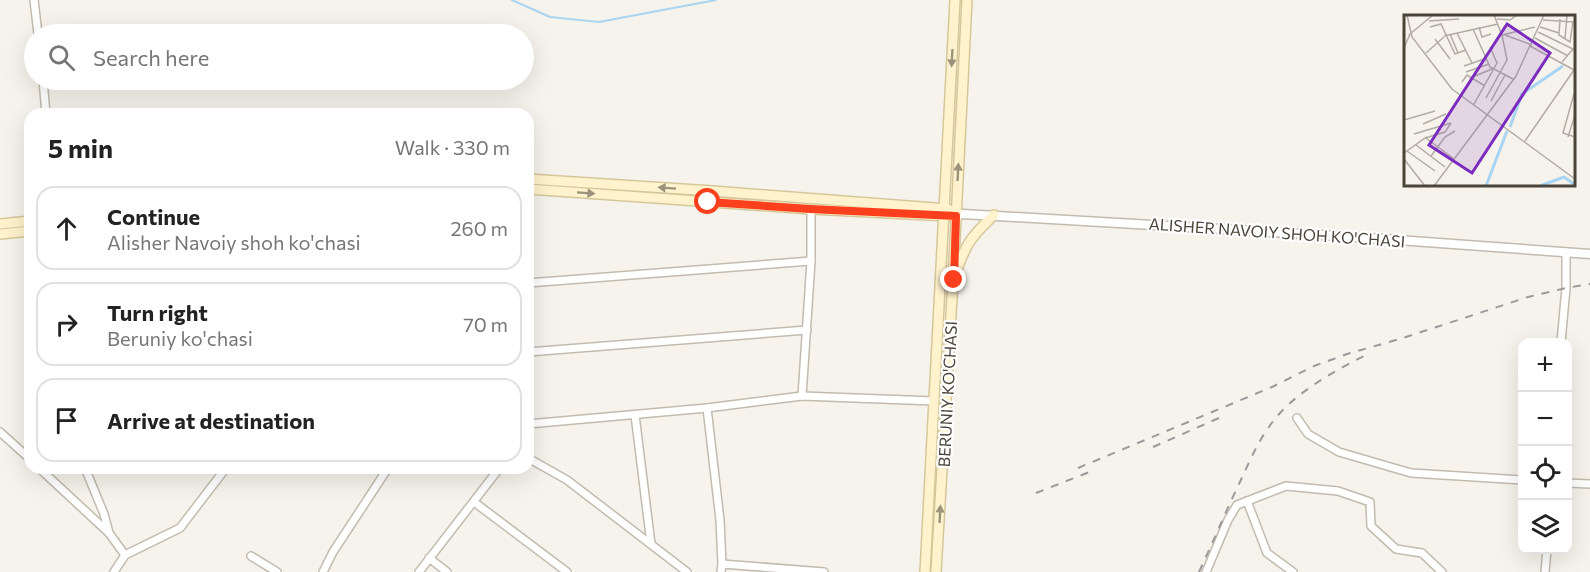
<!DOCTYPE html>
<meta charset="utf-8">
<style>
:root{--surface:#fff;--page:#f2f2f2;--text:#222;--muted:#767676;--line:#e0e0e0}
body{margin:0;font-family:Commissioner,sans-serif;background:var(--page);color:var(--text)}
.controls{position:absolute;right:18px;bottom:18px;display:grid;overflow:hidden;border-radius:12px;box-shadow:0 6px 24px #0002}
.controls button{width:54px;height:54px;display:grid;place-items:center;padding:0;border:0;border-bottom:2px solid var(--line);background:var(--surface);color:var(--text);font:30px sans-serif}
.stop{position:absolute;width:18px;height:18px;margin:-14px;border:4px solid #fc3f1d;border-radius:50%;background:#fff}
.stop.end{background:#fc3f1d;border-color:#fff;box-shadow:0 2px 6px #0008}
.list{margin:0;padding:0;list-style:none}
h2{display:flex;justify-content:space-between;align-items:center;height:78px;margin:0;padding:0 24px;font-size:26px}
h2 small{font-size:20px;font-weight:400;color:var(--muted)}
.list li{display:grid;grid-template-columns:39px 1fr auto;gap:18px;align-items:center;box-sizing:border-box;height:84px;margin:0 12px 12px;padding:0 12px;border:2px solid var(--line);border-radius:18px}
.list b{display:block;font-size:22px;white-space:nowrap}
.list p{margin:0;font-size:20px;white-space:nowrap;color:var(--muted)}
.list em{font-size:20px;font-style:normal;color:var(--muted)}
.icon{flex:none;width:33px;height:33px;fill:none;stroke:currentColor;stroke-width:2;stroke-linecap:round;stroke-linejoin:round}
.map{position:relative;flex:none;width:1590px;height:572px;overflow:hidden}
.search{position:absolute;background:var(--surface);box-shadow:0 6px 24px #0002;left:24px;top:24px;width:510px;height:66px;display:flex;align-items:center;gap:15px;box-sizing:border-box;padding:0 21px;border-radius:33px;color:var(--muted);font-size:22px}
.panel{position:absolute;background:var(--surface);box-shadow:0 6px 24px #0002;left:24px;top:108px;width:510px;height:366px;border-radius:18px}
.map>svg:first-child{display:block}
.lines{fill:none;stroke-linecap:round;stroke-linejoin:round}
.stream{stroke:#a9d4f2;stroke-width:2}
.minor-casing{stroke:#c2bbae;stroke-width:10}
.tertiary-casing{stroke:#c2bbae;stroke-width:11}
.secondary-casing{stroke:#d6c79b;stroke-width:12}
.minor{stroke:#fff;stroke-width:7}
.tertiary{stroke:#fff;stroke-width:8}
.secondary{stroke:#fff3cd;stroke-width:9}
.rail{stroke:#9a9a9a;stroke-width:2;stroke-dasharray:8 8;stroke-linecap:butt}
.oneway{fill:#9c937c}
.route{stroke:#fc3f1d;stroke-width:8}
.labels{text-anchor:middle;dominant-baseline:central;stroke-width:4.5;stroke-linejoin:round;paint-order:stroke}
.street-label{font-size:16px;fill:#4b4439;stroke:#fff}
.inset-river{fill:none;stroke:#a9d4f2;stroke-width:3}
.inset-road{fill:none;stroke:#b2ada4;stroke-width:1.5}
.view{fill:#7b2cbf;fill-opacity:0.15;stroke:#7b2cbf;stroke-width:3}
.inset-edge{fill:none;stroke:#4b4439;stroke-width:3}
</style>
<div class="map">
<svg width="1590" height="572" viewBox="0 0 1590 572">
<rect width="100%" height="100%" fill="#f6f3ec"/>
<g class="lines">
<path class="stream" d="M512,0l38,17 49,5 117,-22"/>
<g class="minor-casing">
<g id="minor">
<path d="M34,0l4,34"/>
<path d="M43,80l3,34"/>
<path d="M528,283l283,-22"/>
<path d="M1561,342l5,-54v-36"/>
<path d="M528,352l279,-22"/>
<path d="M802,396l9,-135v-52"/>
<path d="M707,408l13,112 2,44 -1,8"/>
<path d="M635,415l16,129"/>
<path d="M1297,418l11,16 31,18 72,21 111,7"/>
<path d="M528,424l179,-16 95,-12 132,5"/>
<path d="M0,432l30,27"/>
<path d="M528,458l39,22 120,92"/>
<path d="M39,468l70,65 16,22 -11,17"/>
<path d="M85,468l19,46 5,19"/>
<path d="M1568,483l22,1"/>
<path d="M1247,501l20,52 26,19"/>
<path d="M474,502l93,70"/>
<path d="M125,555l55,-27 46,-60"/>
<path d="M251,556l26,16"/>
<path d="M429,558l18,14"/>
<path d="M722,564l102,8"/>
<path d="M323,572l10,-20 55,-84"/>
<path d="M419,572l79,-102v-2"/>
<path d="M1206,572l22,-52 9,-15 49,-19 52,5 32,11 1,24 25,23 26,4 20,19"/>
<path d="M1545,572l2,-22"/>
</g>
</g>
<g class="tertiary-casing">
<path id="tertiary" d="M956,216l7,-2 393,23 234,17"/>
</g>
<g class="secondary-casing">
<g id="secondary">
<path d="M528,179l185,12 235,18"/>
<path d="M528,189l283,20 137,7"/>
<path d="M0,224l30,-3"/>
<path d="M0,234l30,-3"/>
<path d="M956,272c11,-30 15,-35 38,-57"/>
<path d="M925,572l30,-572"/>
<path d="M936,572l17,-292 14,-280"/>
</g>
</g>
<use href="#minor" class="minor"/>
<use href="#tertiary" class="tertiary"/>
<use href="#secondary" class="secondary"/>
<g class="rail">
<path d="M1153,447l66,-29"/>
<path d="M1078,468l194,-81 42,-21 33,-12 56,-16 125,-41 38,-9 24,-4"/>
<path d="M1036,493l56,-22"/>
<path d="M1199,572c13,-28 25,-56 38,-84 10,-20 18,-42 32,-61 21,-32 65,-56 99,-73"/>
</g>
</g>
<defs><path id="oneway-solid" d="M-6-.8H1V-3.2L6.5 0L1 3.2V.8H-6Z" transform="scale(1.5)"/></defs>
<g class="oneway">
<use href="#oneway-solid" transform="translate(952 58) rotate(93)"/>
<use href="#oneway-solid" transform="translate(958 172) rotate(-87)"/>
<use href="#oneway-solid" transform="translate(667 188) rotate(-176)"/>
<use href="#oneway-solid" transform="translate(586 193) rotate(4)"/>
<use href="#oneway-solid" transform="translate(940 514) rotate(-87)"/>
</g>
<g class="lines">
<path class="route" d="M708,202l102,7 146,7 -2,64"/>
</g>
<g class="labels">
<g class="street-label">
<text transform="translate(1277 232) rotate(4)">ALISHER NAVOIY SHOH KO'CHASI</text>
<text transform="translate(947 394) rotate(-87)">BERUNIY KO'CHASI</text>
</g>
</g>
<g transform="translate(1404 15)">
<rect width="171" height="171" fill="#f6f3ec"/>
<path class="inset-river" d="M106,112l12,-33 41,-28M82,171l21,-55M136,171l24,-9 11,8"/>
<path class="inset-road" d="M3,0l5,22 40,52 123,90M90,0l8,20 33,-8M93,4l13,1 7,-5M156,4l-1,16 11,7 3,-21M139,5l32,2M25,6l30,-2M26,12l11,-3 14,30 11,-4M75,12l3,10 9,-3M136,12l19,6M69,14l17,38 23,12M134,17l35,17 -11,13M53,18l15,30M46,19l8,19M101,20l27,10M40,21l54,-12M131,23l33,18M31,24l15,20M161,24l2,-24M126,31l44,24M0,33l6,-14 23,-19M22,38l18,-16M60,51l23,-8M62,57l23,-8M66,63l22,-9M58,67l5,-7 18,11M170,79l-11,39 12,4M82,83l21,-38 -5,-25M87,86l14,-26M70,89l23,-41 -7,-16M83,100l29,-39 28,-61M0,105l31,-9M19,109l23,-10M10,119l37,-11M164,122l7,-22M22,123l28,21M121,126l49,-71M12,130l29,22M3,136l28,20M0,138l21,-15 20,-6 6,-9M27,141l14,-19 10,-6M0,144l21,27M30,171l53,-71"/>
<path class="view" d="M103,9l43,29 -78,120 -43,-28z"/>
<rect width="171" height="171" class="inset-edge"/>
</g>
</svg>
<div class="controls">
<button>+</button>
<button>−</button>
<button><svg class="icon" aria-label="locate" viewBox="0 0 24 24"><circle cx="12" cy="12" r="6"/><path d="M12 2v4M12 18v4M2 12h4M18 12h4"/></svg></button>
<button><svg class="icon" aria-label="layers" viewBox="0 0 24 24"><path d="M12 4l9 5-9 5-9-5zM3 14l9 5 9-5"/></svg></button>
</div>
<div class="stop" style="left:708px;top:202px"></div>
<div class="stop end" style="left:954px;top:280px"></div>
<div class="search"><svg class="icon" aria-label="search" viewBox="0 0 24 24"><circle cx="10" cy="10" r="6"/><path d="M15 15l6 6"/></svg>Search here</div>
<section class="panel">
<h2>5 min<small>Walk · 330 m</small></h2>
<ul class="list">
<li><svg class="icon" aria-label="ahead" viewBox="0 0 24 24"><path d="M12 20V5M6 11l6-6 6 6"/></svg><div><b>Continue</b><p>Alisher Navoiy shoh ko'chasi</p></div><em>260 m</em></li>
<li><svg class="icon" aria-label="right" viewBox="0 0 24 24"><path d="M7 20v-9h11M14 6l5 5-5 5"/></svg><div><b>Turn right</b><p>Beruniy ko'chasi</p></div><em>70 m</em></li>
<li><svg class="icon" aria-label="arrive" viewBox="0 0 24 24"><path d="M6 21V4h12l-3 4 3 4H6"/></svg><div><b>Arrive at destination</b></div></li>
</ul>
</section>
</div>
